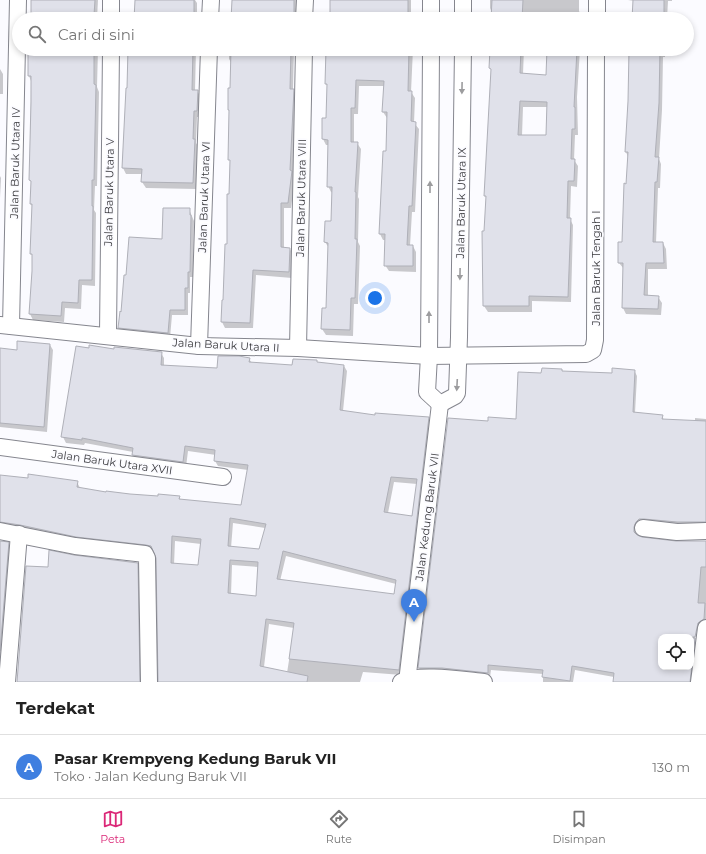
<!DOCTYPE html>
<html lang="id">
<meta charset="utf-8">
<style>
:root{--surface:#fff;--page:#f2f2f2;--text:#222;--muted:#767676;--line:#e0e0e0;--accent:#db2777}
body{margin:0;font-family:Montserrat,sans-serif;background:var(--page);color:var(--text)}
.controls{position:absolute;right:12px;bottom:12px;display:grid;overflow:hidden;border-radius:8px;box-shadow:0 2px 6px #0003}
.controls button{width:36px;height:36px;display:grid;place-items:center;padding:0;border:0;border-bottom:1px solid var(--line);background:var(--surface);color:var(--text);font:20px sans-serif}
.you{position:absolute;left:375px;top:298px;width:14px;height:14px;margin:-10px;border:3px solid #fff;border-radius:50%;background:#1a73e8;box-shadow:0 0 0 6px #1a73e833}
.badge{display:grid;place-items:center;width:26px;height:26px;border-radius:50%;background:var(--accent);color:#fff;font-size:13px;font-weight:700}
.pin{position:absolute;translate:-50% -33px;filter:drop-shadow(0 1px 2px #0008)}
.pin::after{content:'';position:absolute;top:21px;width:14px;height:12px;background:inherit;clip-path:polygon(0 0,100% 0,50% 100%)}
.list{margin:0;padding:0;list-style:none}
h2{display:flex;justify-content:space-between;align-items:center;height:52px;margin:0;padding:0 16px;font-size:17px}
h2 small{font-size:13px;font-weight:400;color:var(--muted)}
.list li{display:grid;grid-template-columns:26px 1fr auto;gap:12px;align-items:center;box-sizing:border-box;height:64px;padding:0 16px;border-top:1px solid var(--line)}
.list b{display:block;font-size:15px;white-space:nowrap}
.list p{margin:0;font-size:13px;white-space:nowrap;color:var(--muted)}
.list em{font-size:13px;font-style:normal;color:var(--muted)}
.icon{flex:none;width:22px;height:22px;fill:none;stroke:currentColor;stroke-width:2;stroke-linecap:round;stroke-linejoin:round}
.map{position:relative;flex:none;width:706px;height:682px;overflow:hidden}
.search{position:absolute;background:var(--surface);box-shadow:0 2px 6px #0003;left:12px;right:12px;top:12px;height:44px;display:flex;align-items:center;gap:10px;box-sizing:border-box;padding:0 14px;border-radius:22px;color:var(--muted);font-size:15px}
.sheet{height:116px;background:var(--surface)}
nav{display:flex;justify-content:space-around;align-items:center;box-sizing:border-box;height:56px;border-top:1px solid var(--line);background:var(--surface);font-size:11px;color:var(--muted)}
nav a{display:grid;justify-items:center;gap:2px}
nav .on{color:var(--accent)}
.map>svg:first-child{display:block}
.shadow{fill:#0003;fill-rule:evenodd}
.building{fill:#e0e1ea;stroke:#afb0b8;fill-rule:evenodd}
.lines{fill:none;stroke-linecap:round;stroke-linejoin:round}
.minor-casing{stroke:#85868e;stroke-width:18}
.minor{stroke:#fff;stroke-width:16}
.oneway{fill:#9c9c9e}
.labels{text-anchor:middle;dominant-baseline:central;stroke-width:3.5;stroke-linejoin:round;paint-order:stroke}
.street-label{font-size:11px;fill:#39393d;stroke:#fbfbff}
</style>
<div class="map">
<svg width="706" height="682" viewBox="0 0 706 682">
<rect width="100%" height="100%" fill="#fbfbff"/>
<g class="shadow">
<path d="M32,0h66l-1,19h-65z"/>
<path d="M136,0h59l2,3v16h-62z"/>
<path d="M233,0h65l-1,19h-67v-6h2z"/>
<path d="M331,0h80v19h-84v-3l4,1z"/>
<path d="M490,0h89v11l2,4v4h-31v-5h-24v5h-34v-6l-2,-5z"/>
<path d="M628,0h44v1h-4l-1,18h-34l1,-18z"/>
<path d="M0,48v21l3,5v20h-3z"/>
<path d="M28,49h70l-1,38 2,5 -2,94h-2l-1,24 2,3 -1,73 -13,-1 -1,24 -16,-1 -1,14 -31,-2 -3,-6 3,-58 -2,-2 2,-46 -2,-4 1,-21 -2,-3 1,-99 -2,-5z"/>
<path d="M127,49h69l-1,42h2l4,6 -1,20h-3l-1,26 2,3 -2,43 -50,-1 -4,-6 1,-8h-17l-3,-6 5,-79 1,-33z"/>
<path d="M229,49h65l-1,40 4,7 -4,78 2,3 -4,31h-7v41h6l3,6 -1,23 -36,-3 -3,53h-28l-3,-6 6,-77 2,-50v-83l-1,-3 2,-20 1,-25 -3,-5z"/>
<path d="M326,49h87l-2,43 4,6 -1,25 5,6 -4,83h-3l-2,34h3l3,6v20l-27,-1 -4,-6 1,-25h-3l-3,-6 7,-82v-34l-4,-6 1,-26h-25l-1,28h-4v29h3l4,6 -3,48 1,2 -1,43 2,4 -2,58h-4l-1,32 -27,-1 -4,-6 1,-20h4l2,-61 -4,-6 7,-20 1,-29 -2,-1 -3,-6 1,-41h-3l-3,-6v-20h4l1,-32 -2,-3z"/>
<path d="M491,49h33l-1,25 24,2 1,-27h32l-3,48 1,38h-3l-1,25 4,6 -1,21 -6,-1 -1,33 3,6 -2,77 -39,-1v11h-44l-4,-6 2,-108 -1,-3 7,-124 -2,-3zM523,107h24v29h-25z"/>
<path d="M632,49h33v8h-2l-1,53 -3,49 2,5 -1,24h-2l-2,55h7l3,6 1,20h-19v27l10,1 4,6 -1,12 -35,-1 -3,-6 1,-39 -5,-6 4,-20 4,-58 1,-28 -2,-5z"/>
<path d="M0,176l1,2 -1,20z"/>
<path d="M189,209l5,12 -1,56h-3v16h-2v22h-16l-2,23 -48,-5 -3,-5 3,-15 41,-73z"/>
<path d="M50,345l3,5 -6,82 -47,-5v-78l18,2z"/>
<path d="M77,347l84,6 3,5v8l54,3 31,-10 3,4 41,3 24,-3 27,3 3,5 -4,40 33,5 52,2 3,6 -29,251 -39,-3 -3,10h-201l-1,-124 -4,-7 -154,-24v-51l77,6 3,6 26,5 24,2 49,2 2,3 61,6 6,-36 -30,-4 -3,-5 1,-6 -28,-4 -2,16 -50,-7 -3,-5v-3l-48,-9 -1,2 -18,-2 -3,-6zM394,482l23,2 -5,33 -24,-4zM233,523l32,5 -5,22 -29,-2zM175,541l26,3 -2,22 -25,-1zM286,556l110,28 -2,11 -114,-14zM232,565l26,2 -1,31 -26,-3zM269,624l25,4 -7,45 -23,-6z"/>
<path d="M562,370l1,2 50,2 21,-4 3,6 -2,37 27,3 2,4 31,1v-3l11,1v107l-68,1 -2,6 1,3 39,6 30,-1v84l-3,1h-8l-2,56h-79v-5l-39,-7 -2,12h-30v-8l-52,-4 -1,7 -68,-4 -3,-5 30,-249 40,3 28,-2 25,-46zM661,637h30v30h-30z"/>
<path d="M0,541l8,2 3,6 -11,133z"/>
<path d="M74,556l63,8 3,5 2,113h-125l32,-114z"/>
</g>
<g class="building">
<path d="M31,0h64l-1,15 -63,-1z"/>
<path d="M135,0h59v19h-60z"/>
<path d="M232,0h62v19h-63z"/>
<rect x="330" y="0" width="78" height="19"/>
<path d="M492,0h31l-1,19h-31z"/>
<path d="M633,0h31v19h-32z"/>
<path d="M128,49h65l-1,41h6l-1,21h-3l-1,28h2l-2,44 -52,-1 1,-13 -20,-1 4,-80h1z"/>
<path d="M231,49h60l-1,40h4l-4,81 2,1 -4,32h-7v44l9,1 -1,24 -36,-2 -3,53 -29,-1 1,-22h1l2,-56h2v-50h2l1,-34h-2l1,-50h-1v-22h2z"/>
<path d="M326,49h83l-1,42h4l-1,30 5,1 -4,84h-3l-2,39h6v21h-29l1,-32h-6l4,-83h3l1,-39h-5l2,-31 -28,-1 -1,28h-4v34h7l-3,50h1l-1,47h2l-2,59h-4l-1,32 -29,-1 1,-21h4l1,-32 1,-33 -4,-1 1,-21h6l1,-34h-5l1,-47 -6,-1v-21h4l1,-34h-2z"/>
<path d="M490,49h31l-1,24 26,2 1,-26h30l-3,58h1v22h-3l-1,30h4l-1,22h-6l-1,37h4l-3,79 -39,-1v10h-46l-1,-75h2l2,-35h-2l7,-127 -2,-1zM520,101l27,1 -1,33h-28z"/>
<path d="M631,49h29l-1,54 -4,54h4l-2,25h-2l-2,60h10l1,21h-18l-2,32 15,1 -1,13 -36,-1 1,-45h-5v-21h4l2,-59 2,1 2,-32h-3l3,-51 1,-51h2z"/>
<path d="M65,53l29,1v30l2,1 -2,95h-2v26h1l-1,74h-13l-1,23 -16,-1 -1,14 -32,-2 3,-43v-17h-2l2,-50h-2l1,-23 -2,-1 2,-78v-26h-3v-22l37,1z"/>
<path d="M163,208h27v7h1l-1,57h-2v16h-3v22h-15l-2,23 -50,-5 2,-17 1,1 3,-37h2l3,-38 33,2z"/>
<path d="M17,341l33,3 -6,83 -44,-4v-75l17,2z"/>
<path d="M89,345l25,4v-2l48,5 -1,13 56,3 1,-12h21l11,2 -1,4 43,3 1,-6 24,1v2l27,3 -4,45 35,5v-2l54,4 -30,253 -110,-11 5,-36 -28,-4 -6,47 48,10 -1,6h-149l-2,-124 -5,-12 -5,-1 -70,-8 -56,-12 -20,-3v-47l28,3v-4l50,7 -1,6 29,5v-1l24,3 28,2v-2l22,2 -1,3 62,6 7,-40 -34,-4 1,-11 -30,-4 -2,16 -51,-7 1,-7 -51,-10v2l-21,-3 15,-91 13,2zM391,477l26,2 -5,37 -28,-4zM230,518l36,6 -7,25 -31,-3zM172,536l29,3 -3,26 -27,-2zM283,551l113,29 -2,14 -117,-15zM230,560l28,2 -2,34 -28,-3z"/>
<path d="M542,368l20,1v2l50,2v-5l23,2 -2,42 30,3 -1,4 44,2v101h-29l-33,-3h-5l-3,3 -2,5v5l3,3 5,2 34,4h30v26h-5l-3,36h7l-1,16 -6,4 -3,14h-34v30h30v-29h4l-5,44h-77l1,-9 -42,-7 -2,15 -28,-4 1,-7 -55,-5v8l-46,-5h-24l30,-250 40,3v-4l28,2 2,-47 23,1z"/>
<path d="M0,541l9,1 -9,109z"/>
<path d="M49,550l25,5 64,8 2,119h-123l9,-116 22,1z"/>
</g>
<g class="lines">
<g class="minor-casing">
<g id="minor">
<path d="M111,19v-19"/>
<path d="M210,19l1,-19"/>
<path d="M304,19l1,-19"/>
<path d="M431,19v-19"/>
<path d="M463,19v-19"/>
<path d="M597,19v-19"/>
<path d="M431,49l-2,307 -2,36 13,12"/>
<path d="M0,325l199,21 99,2 131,8 157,-2 7,-4 2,-10 1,-291"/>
<path d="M11,326l7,-326"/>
<path d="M108,335l3,-286"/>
<path d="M199,346l10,-297"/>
<path d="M298,348l6,-299"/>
<path d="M440,404l15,-8 2,-3 2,-56 4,-288"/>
<path d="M0,447l223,30"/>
<path d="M643,528l34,4 29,-1"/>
<path d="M0,531l75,15 70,8 2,4 2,124"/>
<path d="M7,682l12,-148"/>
<path d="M401,682c17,-9 62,-2 83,0"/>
<path d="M407,682l33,-278"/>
<path d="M699,682l7,-54"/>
</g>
</g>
<use href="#minor" class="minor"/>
</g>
<defs><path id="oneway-solid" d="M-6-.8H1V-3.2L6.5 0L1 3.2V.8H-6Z"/></defs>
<g class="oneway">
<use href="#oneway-solid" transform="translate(462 88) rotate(91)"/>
<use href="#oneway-solid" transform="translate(430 187) rotate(-90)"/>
<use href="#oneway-solid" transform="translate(460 274) rotate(91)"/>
<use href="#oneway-solid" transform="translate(429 317) rotate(-90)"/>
<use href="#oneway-solid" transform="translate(457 385) rotate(93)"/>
</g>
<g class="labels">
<g class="street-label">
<text transform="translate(15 163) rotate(-89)">Jalan Baruk Utara IV</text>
<text transform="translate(109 192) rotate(-89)">Jalan Baruk Utara V</text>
<text transform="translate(204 197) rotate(-88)">Jalan Baruk Utara VI</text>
<text transform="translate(301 198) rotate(-89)">Jalan Baruk Utara VIII</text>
<text transform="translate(461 203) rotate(-89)">Jalan Baruk Utara IX</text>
<text transform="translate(596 268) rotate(-90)">Jalan Baruk Tengah I</text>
<text transform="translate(226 345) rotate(3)">Jalan Baruk Utara II</text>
<text transform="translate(112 462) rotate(8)">Jalan Baruk Utara XVII</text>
<text transform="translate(427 517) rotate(-83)">Jalan Kedung Baruk VII</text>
</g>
</g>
</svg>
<div class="controls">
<button><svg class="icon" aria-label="locate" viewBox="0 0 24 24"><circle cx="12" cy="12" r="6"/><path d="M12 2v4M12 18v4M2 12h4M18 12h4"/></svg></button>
</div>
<div class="you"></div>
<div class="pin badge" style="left:414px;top:622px;background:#3f7fe0">A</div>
<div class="search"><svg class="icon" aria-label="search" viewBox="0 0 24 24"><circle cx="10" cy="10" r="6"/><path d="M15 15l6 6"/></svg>Cari di sini</div>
</div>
<section class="sheet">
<h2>Terdekat<small></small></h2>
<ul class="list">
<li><span class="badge" style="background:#3f7fe0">A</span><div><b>Pasar Krempyeng Kedung Baruk VII</b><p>Toko · Jalan Kedung Baruk VII</p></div><em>130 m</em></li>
</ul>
</section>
<nav>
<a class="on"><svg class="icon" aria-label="map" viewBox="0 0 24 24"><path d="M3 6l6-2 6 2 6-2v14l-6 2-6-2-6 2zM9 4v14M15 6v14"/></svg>Peta</a>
<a><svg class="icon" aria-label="directions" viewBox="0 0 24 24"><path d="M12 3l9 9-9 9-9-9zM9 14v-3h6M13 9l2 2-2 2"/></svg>Rute</a>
<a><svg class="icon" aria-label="saved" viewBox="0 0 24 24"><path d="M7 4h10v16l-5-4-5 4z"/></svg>Disimpan</a>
</nav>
